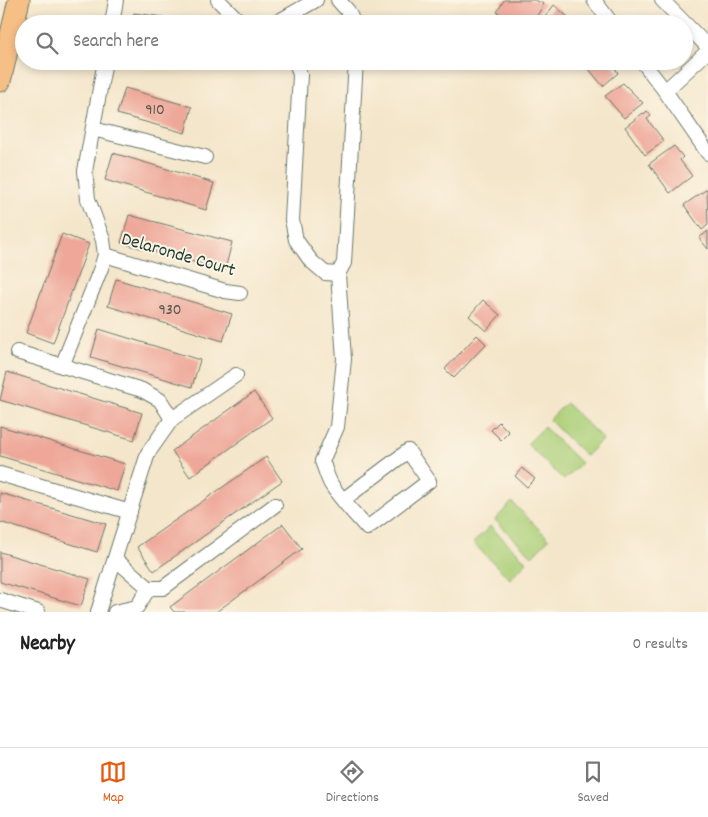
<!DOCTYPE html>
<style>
:root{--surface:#fff;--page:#f2f2f2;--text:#222;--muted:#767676;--line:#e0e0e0;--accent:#ea580c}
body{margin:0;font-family:Dekko,sans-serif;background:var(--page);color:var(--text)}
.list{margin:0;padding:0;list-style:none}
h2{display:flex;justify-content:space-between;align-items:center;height:65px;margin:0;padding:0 20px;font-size:21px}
h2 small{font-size:16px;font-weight:400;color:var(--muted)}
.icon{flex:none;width:28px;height:28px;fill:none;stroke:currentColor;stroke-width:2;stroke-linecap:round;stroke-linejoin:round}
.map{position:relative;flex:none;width:708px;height:612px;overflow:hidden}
.search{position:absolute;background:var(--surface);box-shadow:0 2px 8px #0003;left:15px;right:15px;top:15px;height:55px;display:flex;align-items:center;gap:12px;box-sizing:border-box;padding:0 18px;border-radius:28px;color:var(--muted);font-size:19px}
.sheet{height:135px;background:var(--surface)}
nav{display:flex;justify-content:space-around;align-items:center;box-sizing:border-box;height:70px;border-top:1px solid var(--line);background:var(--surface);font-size:14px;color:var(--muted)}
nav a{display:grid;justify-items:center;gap:2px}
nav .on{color:var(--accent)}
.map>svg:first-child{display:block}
.green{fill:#add07a;stroke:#668657}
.building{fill:#eea799}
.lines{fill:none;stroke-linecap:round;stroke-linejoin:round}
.minor-casing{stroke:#6a7869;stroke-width:16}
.highway-casing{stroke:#6a7869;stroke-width:23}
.minor{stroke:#fff;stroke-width:14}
.highway{stroke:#f5bf86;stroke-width:21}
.labels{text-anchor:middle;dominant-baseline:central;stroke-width:4;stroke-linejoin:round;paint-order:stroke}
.number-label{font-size:16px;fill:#53584d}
.street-label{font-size:19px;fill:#1f3d34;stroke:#fcf5e5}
</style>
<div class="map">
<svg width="708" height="612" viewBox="0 0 708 612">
<rect width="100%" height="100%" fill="#fcf5e5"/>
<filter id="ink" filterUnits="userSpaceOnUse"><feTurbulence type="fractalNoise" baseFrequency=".02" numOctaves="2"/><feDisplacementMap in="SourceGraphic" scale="10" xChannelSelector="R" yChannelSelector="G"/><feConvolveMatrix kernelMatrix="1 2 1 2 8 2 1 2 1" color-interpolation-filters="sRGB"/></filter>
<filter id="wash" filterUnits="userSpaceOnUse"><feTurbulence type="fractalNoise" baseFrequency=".0096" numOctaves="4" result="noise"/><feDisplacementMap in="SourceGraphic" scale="20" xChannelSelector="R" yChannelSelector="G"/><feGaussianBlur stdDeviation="1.12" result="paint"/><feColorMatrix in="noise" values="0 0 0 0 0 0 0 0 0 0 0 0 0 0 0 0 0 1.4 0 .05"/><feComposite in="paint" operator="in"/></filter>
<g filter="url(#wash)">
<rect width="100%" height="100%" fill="#f4e6cb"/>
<g class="green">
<path d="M566,403l37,36 -17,17 -37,-36z"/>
<path d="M544,427l37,36 -17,17 -37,-36z"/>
<path d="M512,502l37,37 -17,17 -37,-36z"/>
<path d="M490,526l37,36 -17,17 -37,-36z"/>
</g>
<g id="blocks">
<g class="building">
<path d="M504,0h31l9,4 -12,20h-12l-23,-12z"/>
<path d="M554,5l22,19h-36z"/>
<path d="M134,13l29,4 -1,7h-30z"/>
<path d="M129,61h27l-1,5z"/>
<path d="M582,61h29l7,12 -15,13z"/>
<path d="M623,83l20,20 -19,15 -19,-22z"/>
<path d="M125,88l67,19 -7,26 -68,-19z"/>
<path d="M647,111l4,5 -4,3 17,22 -19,14 -20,-28 18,-14 1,1z"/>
<path d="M674,146l9,11 -3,3 12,16 -22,17 -21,-29z"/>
<path d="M113,153l101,30 -8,27 -101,-30z"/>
<path d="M707,189l1,36 -6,5 -18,-25z"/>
<path d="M129,215l103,27 -7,28 -104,-27z"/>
<path d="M708,231v18l-9,-11z"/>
<path d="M62,234l27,10 -36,99 -27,-10z"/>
<path d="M116,279l116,35 -9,27 -115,-35z"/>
<path d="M483,300l17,15 -14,16 -17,-15z"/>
<path d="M99,329l101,31 -8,27 -101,-30z"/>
<path d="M477,335l9,9 -32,34 -9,-9z"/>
<path d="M7,372l135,41 -8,27 -134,-40z"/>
<path d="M254,392l18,26 -82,59 -18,-26z"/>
<path d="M499,422l10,10 -8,8 -10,-10z"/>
<path d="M0,426l125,38 -8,27 -117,-35z"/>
<path d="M266,457l16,24 -128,90 -17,-24z"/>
<path d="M522,468l13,11 -8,8 -12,-11z"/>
<path d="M0,493l106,31 -9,28 -97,-30z"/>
<path d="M283,524l19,25 -86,63h-42l-4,-5z"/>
<path d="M0,552l90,27 -9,27 -81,-24z"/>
</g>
</g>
</g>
<g filter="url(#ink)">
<use href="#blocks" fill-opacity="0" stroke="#6a7869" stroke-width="1"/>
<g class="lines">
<g class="minor-casing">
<g id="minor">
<path d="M218,0l24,24"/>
<path d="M338,0l10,11 6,13"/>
<path d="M594,0l18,24"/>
<path d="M662,0l46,47"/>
<path d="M112,24l4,-24"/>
<path d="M274,24l42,-24"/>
<path d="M296,61l4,14 -8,145 4,20 15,21 14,12 13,1 6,-11 12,-202"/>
<path d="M642,61l23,30 43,62"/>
<path d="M665,91l43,-40"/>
<path d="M93,129l112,28"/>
<path d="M105,255l120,36 15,2"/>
<path d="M338,274l6,85 -7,68 -15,34c3,7 5,16 9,23 9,15 24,30 36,44l62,-47 -21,-30 -65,49"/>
<path d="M17,352l125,38 18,10 12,19"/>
<path d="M62,366l39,-98 4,-13 -2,-15 -15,-41 -3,-28 20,-110"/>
<path d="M0,474l130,38"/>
<path d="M149,588h14l112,-83"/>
<path d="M0,600l38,12"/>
<path d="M98,612l50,-159 24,-34 64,-44"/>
<path d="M115,612l22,-5 12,-19 -34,-29"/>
</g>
</g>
<g class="highway-casing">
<path id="highway" d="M0,81l19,-81"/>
</g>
<use href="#minor" class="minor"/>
<use href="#highway" class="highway"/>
</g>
</g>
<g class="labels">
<g class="number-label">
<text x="155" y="110">910</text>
<text x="170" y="310">930</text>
</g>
<g class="street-label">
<text transform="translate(178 256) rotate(16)">Delaronde Court</text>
</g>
</g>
</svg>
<div class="search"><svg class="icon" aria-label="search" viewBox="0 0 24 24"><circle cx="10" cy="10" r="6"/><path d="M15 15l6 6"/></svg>Search here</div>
</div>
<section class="sheet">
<h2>Nearby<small>0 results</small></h2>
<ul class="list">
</ul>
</section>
<nav>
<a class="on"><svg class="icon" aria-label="map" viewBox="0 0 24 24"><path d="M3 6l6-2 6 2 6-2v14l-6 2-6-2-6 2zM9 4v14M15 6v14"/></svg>Map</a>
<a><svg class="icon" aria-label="directions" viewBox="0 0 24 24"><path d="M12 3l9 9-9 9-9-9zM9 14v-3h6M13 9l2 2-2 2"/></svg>Directions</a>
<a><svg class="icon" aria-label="saved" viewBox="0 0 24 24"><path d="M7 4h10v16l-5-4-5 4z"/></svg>Saved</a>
</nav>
